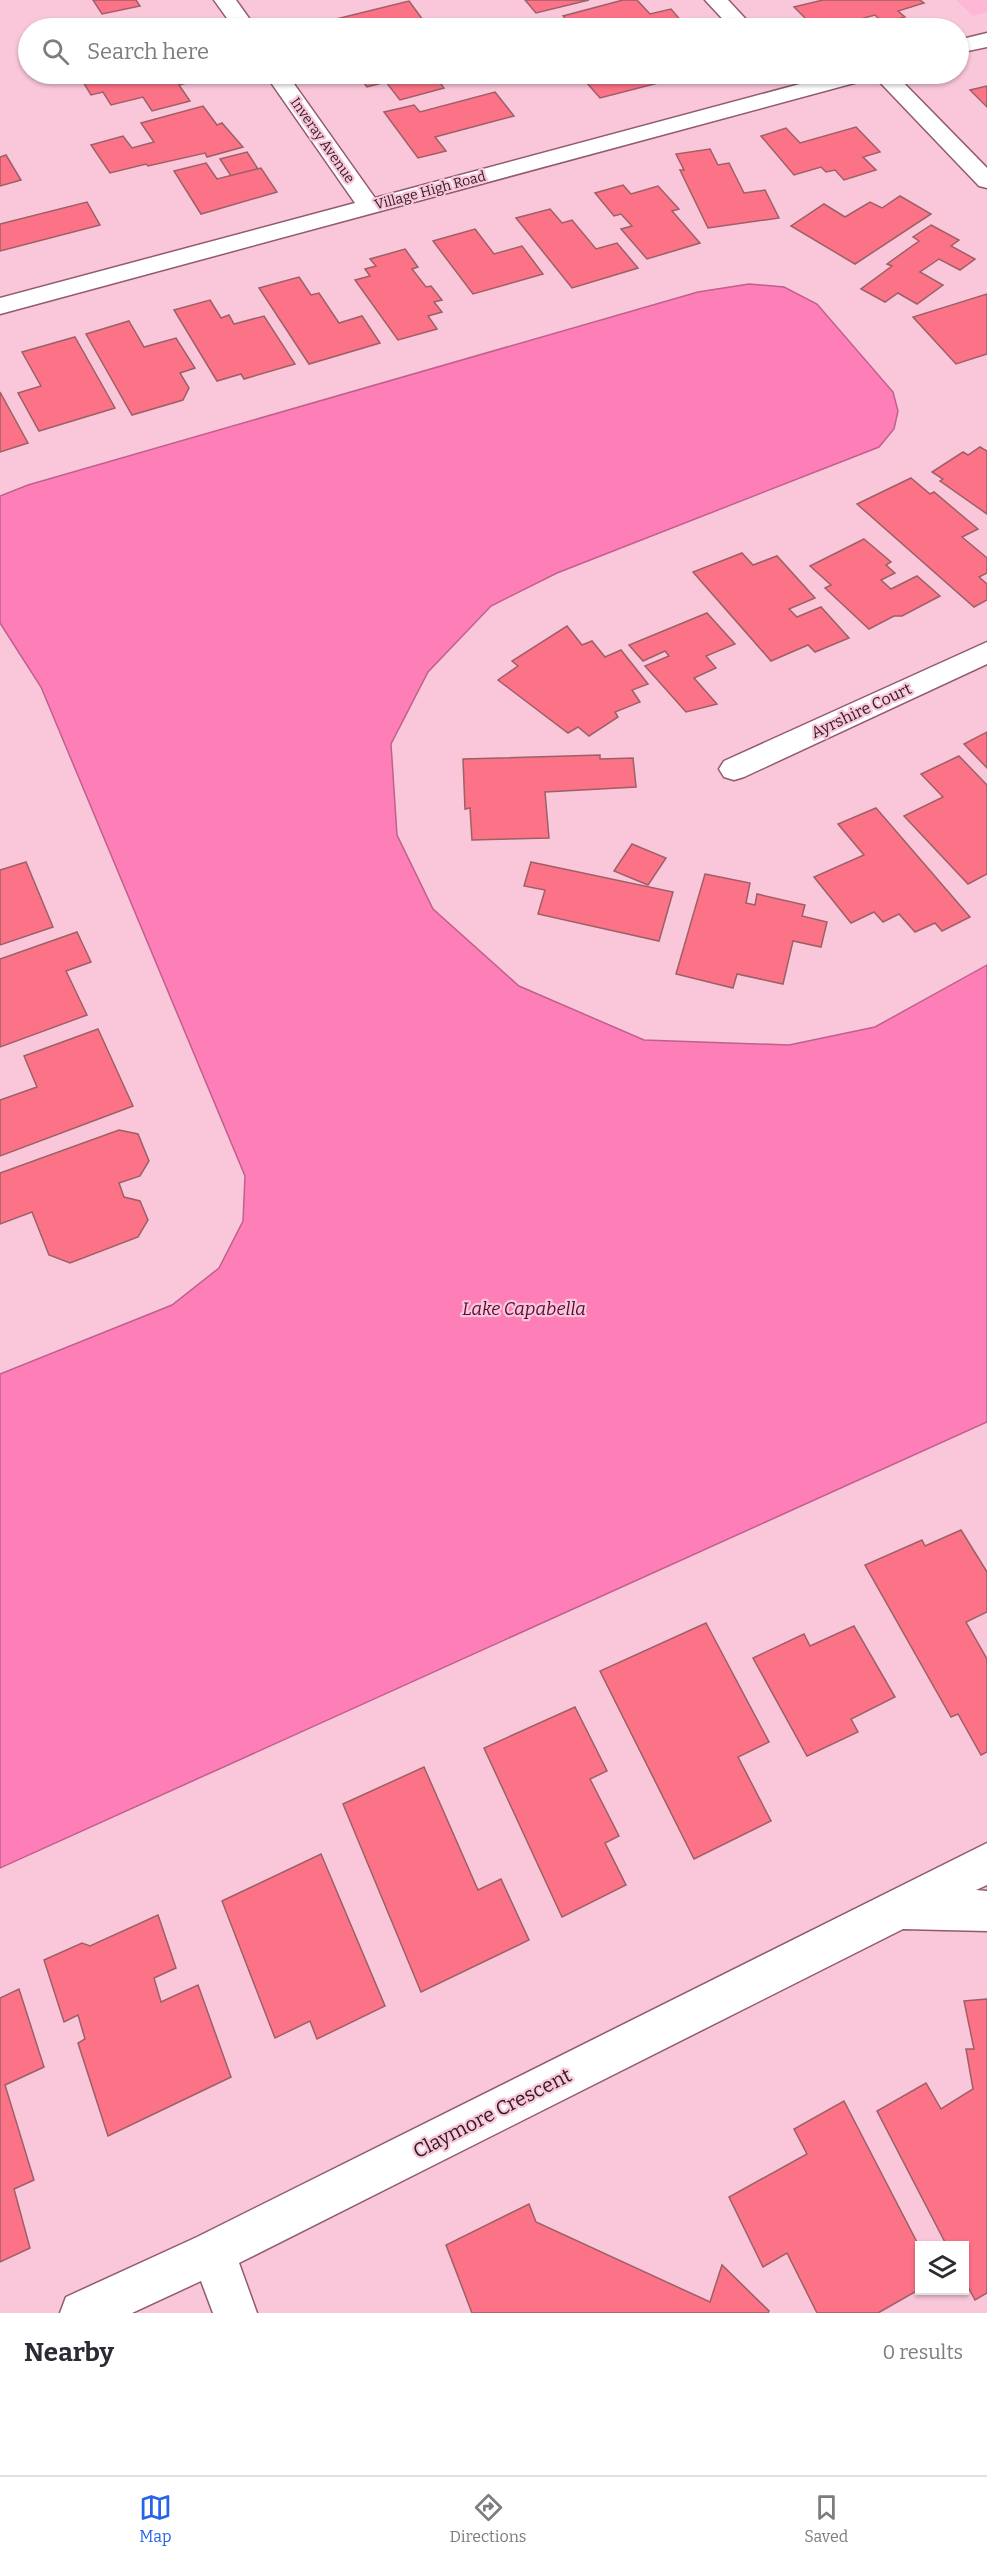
<!DOCTYPE html>
<style>
body{margin:0;font-family:Bitter,serif;background:#f2f2f3;color:#2b2b33}
.controls{position:absolute;right:18px;bottom:18px;display:grid;overflow:hidden;border-radius:0px;box-shadow:0 2px 4px #0004}
.controls button{width:54px;height:54px;display:grid;place-items:center;padding:0;border:0;border-bottom:2px solid #e1e1e2;background:#fff;color:#2b2b33;font:30px sans-serif}
.list{margin:0;padding:0;list-style:none}
h2{display:flex;justify-content:space-between;align-items:center;height:78px;margin:0;padding:0 24px;font-size:26px}
h2 small{font-size:20px;font-weight:400;color:#7c7c81}
.icon{flex:none;width:33px;height:33px;fill:none;stroke:currentColor;stroke-width:2;stroke-linecap:round;stroke-linejoin:round}
.map{position:relative;flex:none;width:987px;height:2313px;overflow:hidden}
.search{position:absolute;background:#fff;box-shadow:0 2px 4px #0004;left:18px;right:18px;top:18px;height:66px;display:flex;align-items:center;gap:15px;box-sizing:border-box;padding:0 21px;border-radius:33px;color:#7c7c81;font-size:22px}
.sheet{height:162px;background:#fff}
nav{display:flex;justify-content:space-around;align-items:center;box-sizing:border-box;height:84px;border-top:2px solid #e1e1e2;background:#fff;font-size:16px;color:#7c7c81}
nav a{display:grid;justify-items:center;gap:3px}
nav .on{color:#2563eb}
.map>svg:first-child{display:block}
.built{fill:#feb7d4}
.water{fill:#fe7eb8;stroke:#c0608c;stroke-width:1.5}
.building{fill:#fc7387;stroke:#9c6066;stroke-width:1.5}
.lines{fill:none;stroke-linecap:round;stroke-linejoin:round}
.minor-casing{stroke:#915a71;stroke-width:3}
.minor{fill:#fff;fill-rule:evenodd}
.labels{text-anchor:middle;stroke-width:4.5;stroke-linejoin:round;paint-order:stroke}
.far-street-label{font-size:14px;fill:#311b24;stroke:#f9c6da}
.street-label{font-size:16px;fill:#311b24;stroke:#f9c6da}
.water-label{font-size:18px;font-style:italic;fill:#5b0a37;stroke:#f9c6da}
.near-street-label{font-size:20px;fill:#311b24;stroke:#f9c6da}
</style>
<div class="map">
<svg width="987" height="2313" viewBox="0 0 987 2313">
<rect width="100%" height="100%" fill="#f9c6da"/>
<polygon class="built" points="956,0 987,0 987,12 973,16"/>
<polygon class="water" points="749,284 784,287 817,304 893,392 898,411 894,429 879,447 557,573 491,606 428,672 391,744 397,835 433,909 519,986 644,1040 789,1045 875,1027 987,965 987,1422 0,1868 0,1374 172,1305 219,1268 243,1221 245,1176 41,687 0,623 0,496 28,485 698,292"/>
<g class="building">
<polygon points="93,0 136,0 140,6 102,14"/>
<polygon points="525,0 589,0 536,13"/>
<polygon points="623,0 637,0 650,14 671,9 683,23 662,28 625,28 621,24 604,28 574,28 563,16"/>
<polygon points="823,0 920,0 924,3 898,11 905,17 883,23 875,15 827,28 815,28 794,7"/>
<polygon points="409,1 423,20 386,28 324,28 320,23"/>
<polygon points="118,74 193,74 198,80 179,85 190,101 152,111 143,97 111,105 103,92 91,95 83,82"/>
<polygon points="357,74 437,74 433,74 444,88 400,100 386,82 367,87"/>
<polygon points="579,74 693,74 600,98"/>
<polygon points="987,86 987,107 970,90"/>
<polygon points="495,92 514,116 435,137 446,151 418,158 384,112 414,105 420,112"/>
<polygon points="203,106 217,125 222,123 243,147 207,157 205,153 148,166 146,164 110,173 91,145 123,136 132,148 154,142 141,123"/>
<polygon points="856,127 880,152 863,157 876,170 844,180 835,170 826,172 821,167 794,175 761,136 786,128 800,143"/>
<polygon points="710,149 718,165 729,163 744,193 765,190 779,218 708,228 680,170 684,170 676,154"/>
<polygon points="247,152 258,169 231,176 220,159"/>
<polygon points="6,155 21,180 0,186 0,157"/>
<polygon points="206,163 217,179 261,168 277,192 201,214 174,171"/>
<polygon points="623,185 631,194 658,186 679,209 672,211 700,243 647,259 621,229 632,226 621,214 614,216 595,193"/>
<polygon points="900,196 931,214 855,264 791,226 824,204 845,217 870,202 882,208"/>
<polygon points="87,202 100,225 0,251 0,224"/>
<polygon points="550,209 562,223 572,220 596,249 617,243 638,268 572,288 516,218"/>
<polygon points="931,225 959,240 951,246 975,259 960,270 939,259 920,272 943,285 917,304 898,293 885,302 861,289 892,266 887,264 919,241 913,237"/>
<polygon points="475,229 494,254 522,246 543,274 473,294 433,241"/>
<polygon points="405,249 418,267 412,269 426,287 431,286 442,300 434,302 442,312 428,316 437,329 398,340 355,280 370,276 365,269 376,266 370,259"/>
<polygon points="299,277 311,295 319,293 339,323 362,316 380,343 309,364 259,288"/>
<polygon points="987,294 987,354 956,364 913,317"/>
<polygon points="210,300 221,318 229,315 234,324 264,316 295,364 244,379 241,374 217,381 174,310"/>
<polygon points="129,321 144,347 176,338 195,368 180,373 189,388 183,400 132,415 86,334"/>
<polygon points="75,337 115,408 39,431 18,393 41,386 22,352"/>
<polygon points="0,392 28,443 0,452"/>
<polygon points="980,447 987,451 987,514 940,481 943,479 932,472 963,452 968,455"/>
<polygon points="911,478 930,494 934,492 978,529 962,537 987,558 987,573 979,577 987,584 987,600 974,607 857,504"/>
<polygon points="864,539 891,562 886,565 895,573 881,580 891,589 917,576 940,596 902,616 894,616 869,629 825,588 831,585 810,566"/>
<polygon points="742,553 753,565 777,556 815,598 789,609 797,617 821,607 849,638 815,652 808,645 771,661 693,572"/>
<polygon points="707,613 735,644 706,656 716,668 694,678 717,704 686,712 645,666 669,656 665,651 643,661 629,645"/>
<polygon points="567,626 582,645 592,641 605,657 621,650 648,684 632,690 640,702 615,712 618,717 589,736 578,727 568,733 498,680 518,666 512,661"/>
<polygon points="987,732 987,768 964,744"/>
<polygon points="600,755 600,759 633,758 636,787 545,792 549,838 472,840 470,808 465,809 463,759"/>
<polygon points="959,756 987,785 987,874 968,884 904,816 943,797 921,774"/>
<polygon points="876,808 970,917 942,931 935,923 915,932 899,914 883,922 874,912 851,923 814,877 864,855 838,824"/>
<polygon points="632,844 666,858 648,885 614,871"/>
<polygon points="26,862 53,927 0,945 0,870"/>
<polygon points="531,862 673,892 659,941 538,914 545,890 524,886"/>
<polygon points="705,874 750,883 746,903 755,905 757,894 805,905 802,916 827,922 821,947 793,941 783,984 737,974 733,988 676,974"/>
<polygon points="77,932 91,962 66,971 87,1015 0,1047 0,959"/>
<polygon points="98,1029 133,1106 0,1156 0,1100 37,1087 24,1056"/>
<polygon points="119,1130 138,1134 149,1161 140,1176 119,1183 124,1197 140,1201 148,1220 138,1237 70,1263 49,1255 32,1212 0,1224 0,1173"/>
<polygon points="961,1530 987,1572 987,1612 966,1622 987,1659 987,1752 981,1755 958,1714 951,1717 865,1565 922,1540 925,1546"/>
<polygon points="706,1623 769,1742 738,1757 771,1821 694,1859 600,1671"/>
<polygon points="854,1626 895,1697 851,1719 858,1732 807,1756 753,1658 804,1634 810,1646"/>
<polygon points="575,1707 607,1771 590,1779 619,1836 605,1843 626,1885 562,1917 484,1748"/>
<polygon points="424,1767 478,1890 501,1879 529,1940 421,1992 343,1804"/>
<polygon points="321,1854 385,2006 317,2039 310,2021 275,2038 222,1901"/>
<polygon points="158,1915 176,1968 154,1978 161,2002 198,1985 231,2077 108,2136 78,2043 85,2039 78,2015 64,2022 44,1960 82,1943 90,1946"/>
<polygon points="19,1989 44,2067 5,2085 34,2180 14,2189 30,2248 0,2262 0,1998"/>
<polygon points="987,1999 987,2293 975,2300 964,2279 964,2246 947,2246 877,2111 926,2083 941,2109 973,2089 966,2049 974,2049 964,2001"/>
<polygon points="844,2101 920,2248 920,2289 878,2313 817,2313 787,2253 763,2267 729,2197 807,2154 794,2129"/>
<polygon points="529,2204 536,2222 710,2302 722,2265 769,2311 768,2313 472,2313 446,2245"/>
</g>
<g class="lines">
<g class="minor-casing">
<g id="minor">
<polygon points="214,0 236,0 256,28 234,28"/>
<polygon points="705,0 728,0 754,28 731,28"/>
<polygon points="987,33 987,47 958,53 958,40"/>
<polygon points="265,74 287,74 375,198 837,74 895,74 987,168 987,188 979,186 872,74 869,79 0,314 0,298 355,203"/>
<polygon points="987,642 987,664 744,777 734,780 724,777 719,769 724,761"/>
<polygon points="987,1843 987,1885 976,1890 987,1891 987,1931 903,1929 239,2263 257,2313 213,2313 201,2281 132,2313 60,2313 66,2297 197,2237"/>
</g>
</g>
<use href="#minor" class="minor"/>
</g>
<g class="labels">
<g class="far-street-label">
<text transform="translate(323 140) rotate(55)" y="5">Inveray Avenue</text>
<text transform="translate(430 190) rotate(-15)" y="5">Village High Road</text>
</g>
<g class="street-label">
<text transform="translate(861 710) rotate(-25)" y="6">Ayrshire Court</text>
</g>
<g class="water-label">
<text x="524" y="1315">Lake Capabella</text>
</g>
<g class="near-street-label">
<text transform="translate(492 2113) rotate(-27)" y="7">Claymore Crescent</text>
</g>
</g>
</svg>
<div class="controls">
<button><svg class="icon" aria-label="layers" viewBox="0 0 24 24"><path d="M12 4l9 5-9 5-9-5zM3 14l9 5 9-5"/></svg></button>
</div>
<div class="search"><svg class="icon" aria-label="search" viewBox="0 0 24 24"><circle cx="10" cy="10" r="6"/><path d="M15 15l6 6"/></svg>Search here</div>
</div>
<section class="sheet">
<h2>Nearby<small>0 results</small></h2>
<ul class="list">
</ul>
</section>
<nav>
<a class="on"><svg class="icon" aria-label="map" viewBox="0 0 24 24"><path d="M3 6l6-2 6 2 6-2v14l-6 2-6-2-6 2zM9 4v14M15 6v14"/></svg>Map</a>
<a><svg class="icon" aria-label="directions" viewBox="0 0 24 24"><path d="M12 3l9 9-9 9-9-9zM9 14v-3h6M13 9l2 2-2 2"/></svg>Directions</a>
<a><svg class="icon" aria-label="saved" viewBox="0 0 24 24"><path d="M7 4h10v16l-5-4-5 4z"/></svg>Saved</a>
</nav>
